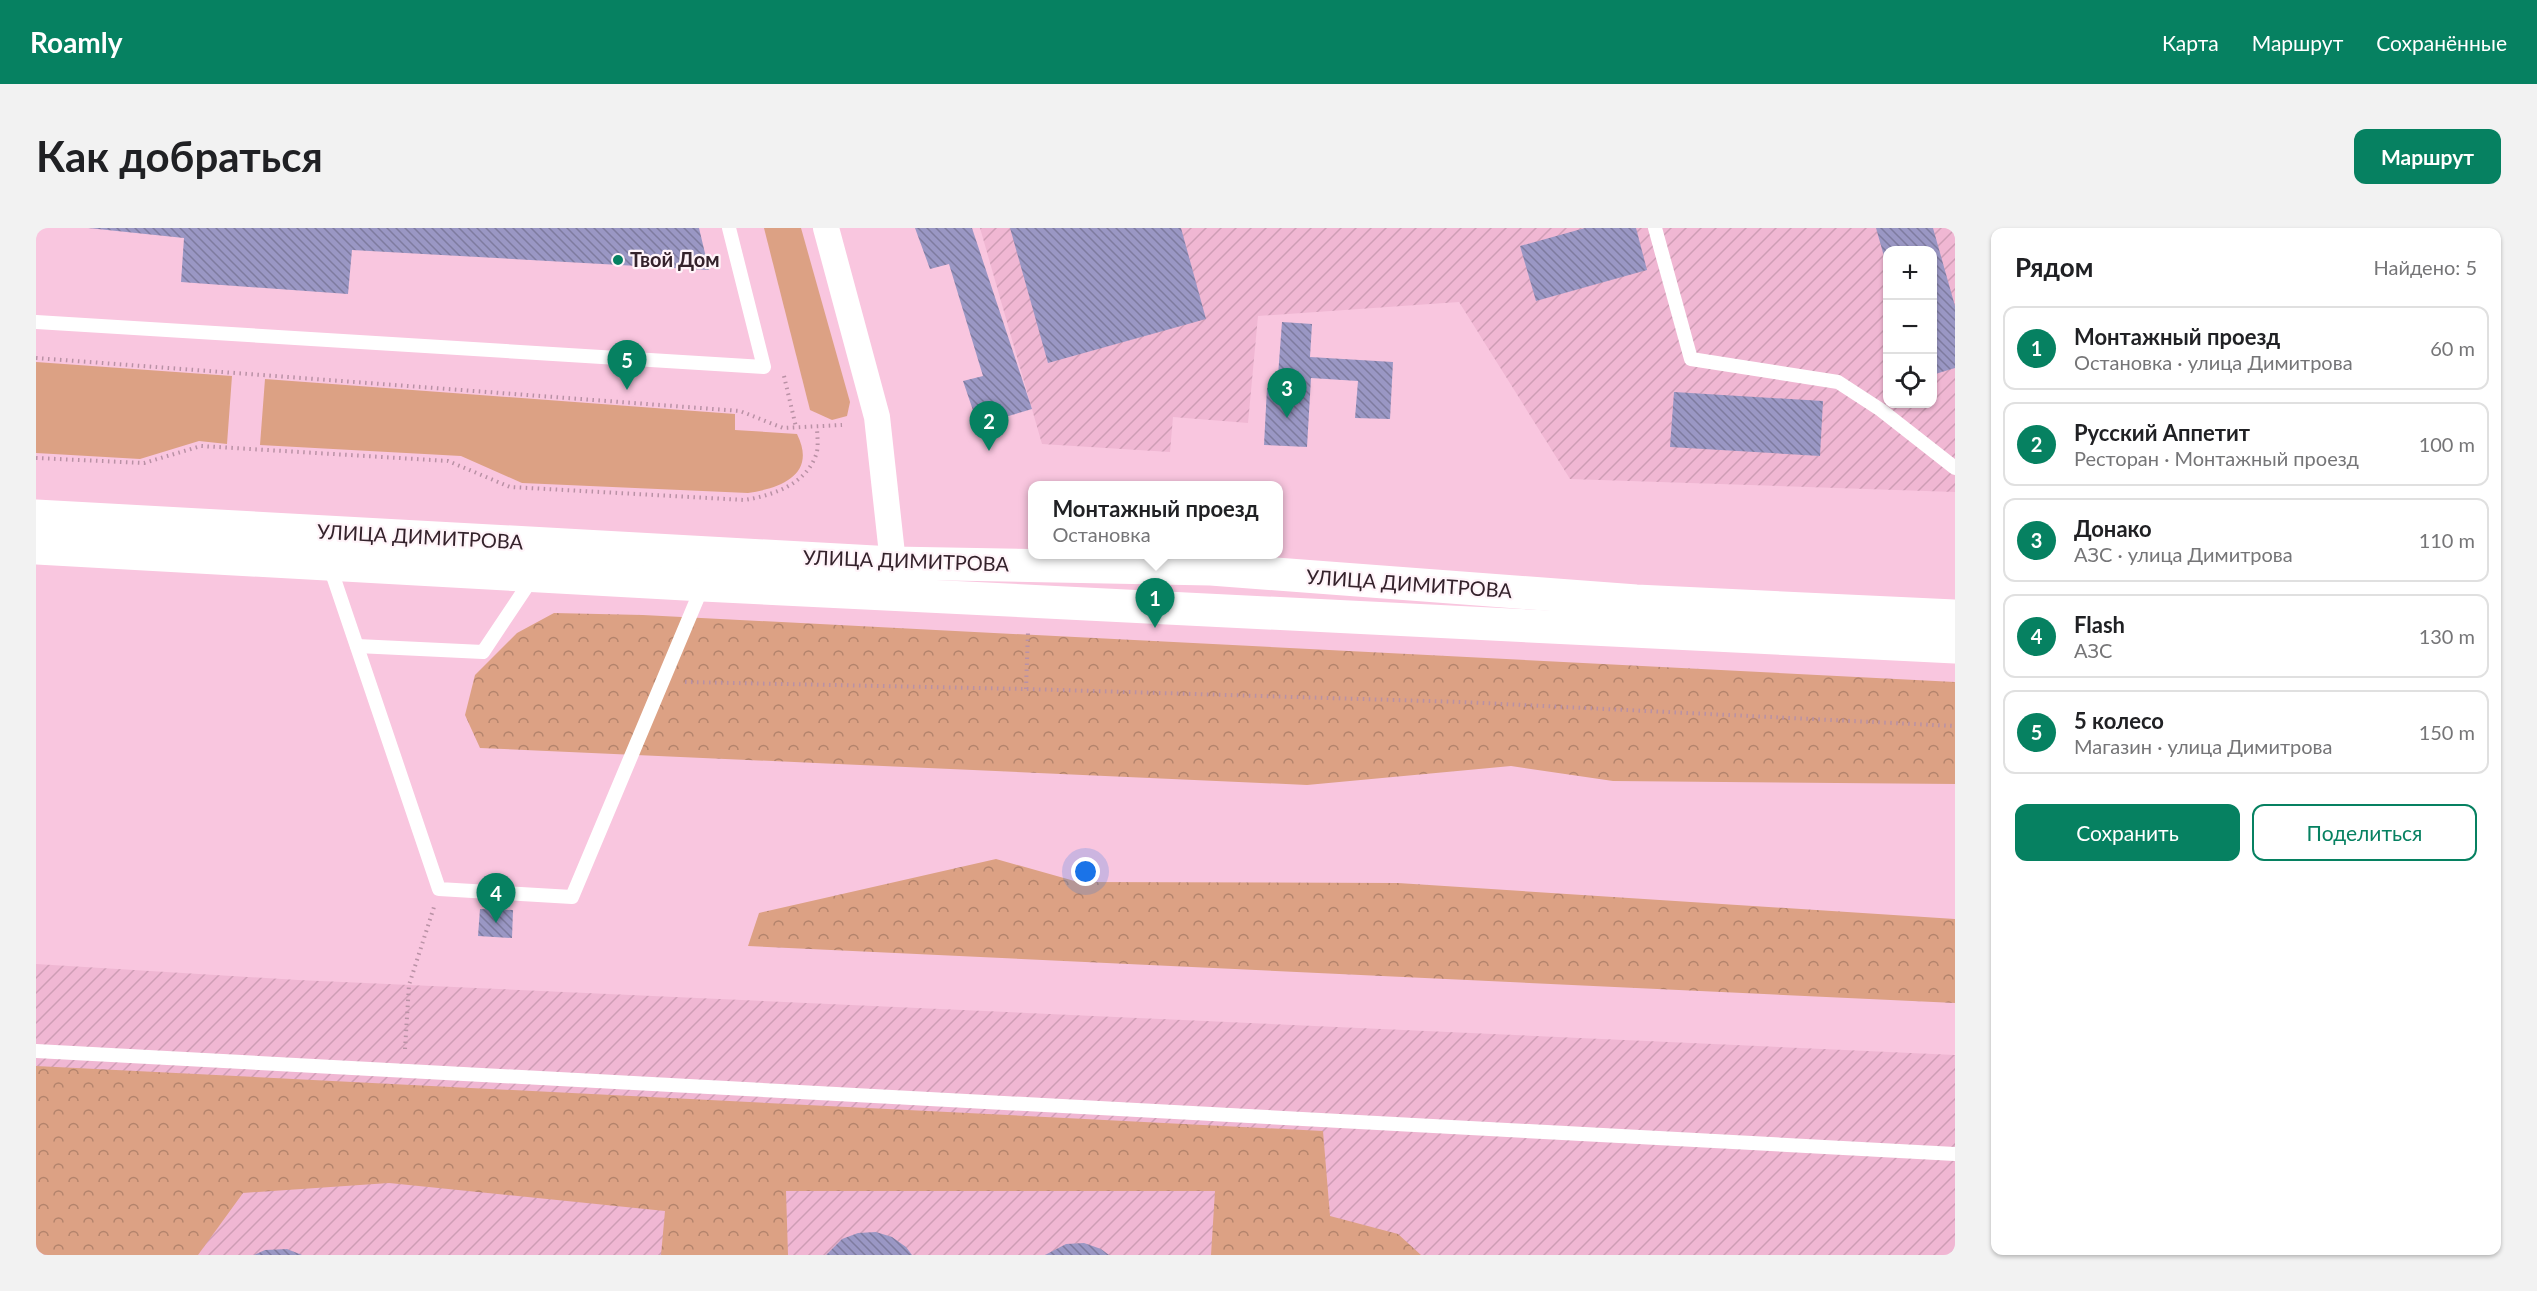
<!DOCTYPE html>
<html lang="ru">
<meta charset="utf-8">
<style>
body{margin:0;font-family:Lato,sans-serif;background:#f2f2f2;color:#202124}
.controls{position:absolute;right:18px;top:18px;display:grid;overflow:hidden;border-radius:12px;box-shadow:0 2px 4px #0004}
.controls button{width:54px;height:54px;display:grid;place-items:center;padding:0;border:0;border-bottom:2px solid #e0e0e0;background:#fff;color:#202124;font:30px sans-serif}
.you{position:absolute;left:1050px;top:644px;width:21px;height:21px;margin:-15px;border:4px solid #fff;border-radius:50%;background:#1a73e8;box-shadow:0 0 0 9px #1a73e833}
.badge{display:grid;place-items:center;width:39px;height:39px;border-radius:50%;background:#068161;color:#fff;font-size:20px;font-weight:700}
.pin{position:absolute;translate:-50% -50px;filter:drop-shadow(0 2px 3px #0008)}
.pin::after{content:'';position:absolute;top:32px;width:21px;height:18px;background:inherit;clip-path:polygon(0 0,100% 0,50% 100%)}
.popup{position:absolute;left:992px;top:253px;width:255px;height:78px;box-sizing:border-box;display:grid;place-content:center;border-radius:12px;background:#fff;filter:drop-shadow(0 2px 4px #0005);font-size:20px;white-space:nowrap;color:#757577}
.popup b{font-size:22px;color:#202124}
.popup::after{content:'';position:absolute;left:50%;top:100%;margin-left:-12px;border:12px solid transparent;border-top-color:#fff}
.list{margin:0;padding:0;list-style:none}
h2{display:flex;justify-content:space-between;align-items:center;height:78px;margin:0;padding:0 24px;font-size:26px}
h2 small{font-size:20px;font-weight:400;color:#757577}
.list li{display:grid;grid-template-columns:39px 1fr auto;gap:18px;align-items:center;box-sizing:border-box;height:84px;margin:0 12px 12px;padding:0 12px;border:2px solid #e0e0e0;border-radius:12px}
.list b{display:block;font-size:22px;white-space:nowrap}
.list p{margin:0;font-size:20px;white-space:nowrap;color:#757577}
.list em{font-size:20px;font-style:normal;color:#757577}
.actions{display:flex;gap:12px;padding:18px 24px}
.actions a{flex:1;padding:14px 0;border:2px solid #068161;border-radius:12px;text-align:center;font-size:21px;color:#068161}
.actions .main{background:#068161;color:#fff}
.icon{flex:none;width:33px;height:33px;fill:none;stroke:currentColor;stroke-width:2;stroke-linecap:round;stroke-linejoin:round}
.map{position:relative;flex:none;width:1919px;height:1027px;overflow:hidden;border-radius:12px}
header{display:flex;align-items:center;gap:36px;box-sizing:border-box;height:84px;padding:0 30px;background:#068161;color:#fff}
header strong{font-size:28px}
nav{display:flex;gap:33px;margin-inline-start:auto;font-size:21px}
.intro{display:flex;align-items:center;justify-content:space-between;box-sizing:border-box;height:144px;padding:0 36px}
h1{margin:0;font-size:42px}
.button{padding:15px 27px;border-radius:12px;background:#068161;color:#fff;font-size:21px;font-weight:700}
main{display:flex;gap:36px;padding:0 36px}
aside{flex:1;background:#fff;border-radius:12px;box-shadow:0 2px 4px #0004}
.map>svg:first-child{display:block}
.industrial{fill:url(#industrial-furrows);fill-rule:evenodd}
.grass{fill:#dca184}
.forest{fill:url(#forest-crowns)}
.building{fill:url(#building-back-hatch)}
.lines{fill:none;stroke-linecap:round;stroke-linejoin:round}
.path{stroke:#b991a5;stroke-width:4;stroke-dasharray:1.5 4.5;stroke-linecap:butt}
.service{stroke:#fff;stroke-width:14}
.minor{stroke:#fff;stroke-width:26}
.primary{stroke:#fff;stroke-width:33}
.poi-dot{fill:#068161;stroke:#fff4f9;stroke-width:2}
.labels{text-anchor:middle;stroke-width:4.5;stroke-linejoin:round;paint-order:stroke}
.poi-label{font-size:20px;font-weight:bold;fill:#34222b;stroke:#fff4f9;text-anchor:start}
.street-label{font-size:20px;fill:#34222b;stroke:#fff4f9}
</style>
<header>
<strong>Roamly</strong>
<nav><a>Карта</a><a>Маршрут</a><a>Сохранённые</a></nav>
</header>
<div class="intro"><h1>Как добраться</h1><a class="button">Маршрут</a></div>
<main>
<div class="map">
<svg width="1919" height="1027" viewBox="0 0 1919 1027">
<defs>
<pattern id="industrial-furrows" width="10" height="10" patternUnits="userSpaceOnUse" patternTransform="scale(1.5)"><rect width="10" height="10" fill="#f0b7d3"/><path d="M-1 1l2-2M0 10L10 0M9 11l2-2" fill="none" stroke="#ce9db5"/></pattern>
<pattern id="forest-crowns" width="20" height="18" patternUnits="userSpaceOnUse" patternTransform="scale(1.5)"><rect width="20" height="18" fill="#dca184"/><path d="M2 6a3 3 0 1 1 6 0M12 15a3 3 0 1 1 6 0" fill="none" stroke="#b3836c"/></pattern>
<pattern id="building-back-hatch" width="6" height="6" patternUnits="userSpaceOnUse" patternTransform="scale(1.5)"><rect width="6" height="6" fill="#9a97c4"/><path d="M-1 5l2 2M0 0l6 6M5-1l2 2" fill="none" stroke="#7e7b9f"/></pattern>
</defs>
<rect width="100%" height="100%" fill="#f9c6df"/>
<g class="industrial">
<path d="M944 0H1919V264L1534 251 1423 74 1222 88 1212 195 1137 189 1134 224 1006 216ZM1852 22H1896V176H1852Z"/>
<polygon points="0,736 262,752 1919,827 1919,1027 0,1027"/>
</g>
<g class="grass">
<polygon points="728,0 765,0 814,174 811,188 796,192 774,182"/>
<polygon points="0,134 196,148 191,216 163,213 104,231 0,225"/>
<path d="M229 151 699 186V202L761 206C781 246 746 260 712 265L486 255 425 228 224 217Z"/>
</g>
<g class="forest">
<polygon points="518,385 607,387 1919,454 1919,556 1577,553 1475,538 1271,557 444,520 429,487 439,447 481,405"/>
<polygon points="960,631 1042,654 1362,655 1919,691 1919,775 712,718 723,685"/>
<polygon points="0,838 1287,903 1294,988 1362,1006 1385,1027 1175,1027 1179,963 750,963 752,1027 625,1027 629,983 353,955 207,965 162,1027 0,1027"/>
</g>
<g class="building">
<polygon points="52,0 663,0 673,42 316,22 312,66 145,54 148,10"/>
<polygon points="879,0 936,0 996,181 942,197 927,153 947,148 913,36 894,41"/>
<polygon points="974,0 1145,0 1170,91 1012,135"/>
<polygon points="1549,0 1600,0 1611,42 1500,73 1484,18"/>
<polygon points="1840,0 1897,0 1919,78 1919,140 1896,147 1896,22 1852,22 1851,39"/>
<polygon points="1246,94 1276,96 1274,129 1357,134 1354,191 1319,190 1322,153 1275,150 1271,219 1228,217 1231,160 1241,161"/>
<polygon points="1638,164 1787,173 1784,228 1634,219"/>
<polygon points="444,681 477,682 476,710 442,708"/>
<polygon points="840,1004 856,1009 870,1019 876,1027 790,1027 806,1011 822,1005"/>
<polygon points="1048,1015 1065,1021 1073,1027 1009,1027 1030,1016"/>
<polygon points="251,1021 266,1027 218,1027 229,1022"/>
</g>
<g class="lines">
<g class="path">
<polyline points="0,130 704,183 747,200 806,197"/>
<polyline points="748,148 760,199"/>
<path d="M0 230 108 235 165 218 412 233 474 259 709 272C737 267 769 257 780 227 783 219 781 207 781 199"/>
<polyline points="649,454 990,461 1426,474 1919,498"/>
<polyline points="990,461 992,404"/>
<polyline points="369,821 373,757 398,679"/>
</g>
<g class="service">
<polyline points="1619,0 1655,131 1802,154 1845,182 1919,240"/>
<polyline points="0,94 728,139 693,0"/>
<polyline points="293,336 403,661 536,669 667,357"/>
<polyline points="321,418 447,424 497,349"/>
<polyline points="0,823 1919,926"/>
</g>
<polyline class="minor" points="790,0 841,189 857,335 856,352"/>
<g class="primary">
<polyline points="0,288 857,335 1175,341 1600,373 1919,388"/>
<polyline points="0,320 667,357 1919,419"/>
</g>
</g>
<circle class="poi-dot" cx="582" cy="32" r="6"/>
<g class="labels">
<g class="poi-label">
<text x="594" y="39">Твой Дом</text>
</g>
<g class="street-label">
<text transform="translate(384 309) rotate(3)" y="7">УЛИЦА ДИМИТРОВА</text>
<text transform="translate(870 333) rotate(2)" y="7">УЛИЦА ДИМИТРОВА</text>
<text transform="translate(1373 356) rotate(4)" y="7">УЛИЦА ДИМИТРОВА</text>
</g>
</g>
</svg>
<div class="controls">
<button>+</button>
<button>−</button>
<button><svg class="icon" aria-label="locate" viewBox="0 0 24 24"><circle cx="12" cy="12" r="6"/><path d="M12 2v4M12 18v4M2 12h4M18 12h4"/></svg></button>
</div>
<div class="you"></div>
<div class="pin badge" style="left:1119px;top:400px">1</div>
<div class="popup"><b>Монтажный проезд</b>Остановка</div>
<div class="pin badge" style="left:953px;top:223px">2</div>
<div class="pin badge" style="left:1251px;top:190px">3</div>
<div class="pin badge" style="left:460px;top:695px">4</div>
<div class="pin badge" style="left:591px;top:162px">5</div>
</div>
<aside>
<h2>Рядом<small>Найдено: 5</small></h2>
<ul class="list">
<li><span class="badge">1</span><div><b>Монтажный проезд</b><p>Остановка · улица Димитрова</p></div><em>60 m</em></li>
<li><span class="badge">2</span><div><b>Русский Аппетит</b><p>Ресторан · Монтажный проезд</p></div><em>100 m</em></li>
<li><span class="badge">3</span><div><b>Донако</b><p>АЗС · улица Димитрова</p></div><em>110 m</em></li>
<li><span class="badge">4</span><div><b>Flash</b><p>АЗС</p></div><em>130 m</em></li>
<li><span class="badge">5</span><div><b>5 колесо</b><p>Магазин · улица Димитрова</p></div><em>150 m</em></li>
</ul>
<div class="actions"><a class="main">Сохранить</a><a>Поделиться</a></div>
</aside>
</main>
